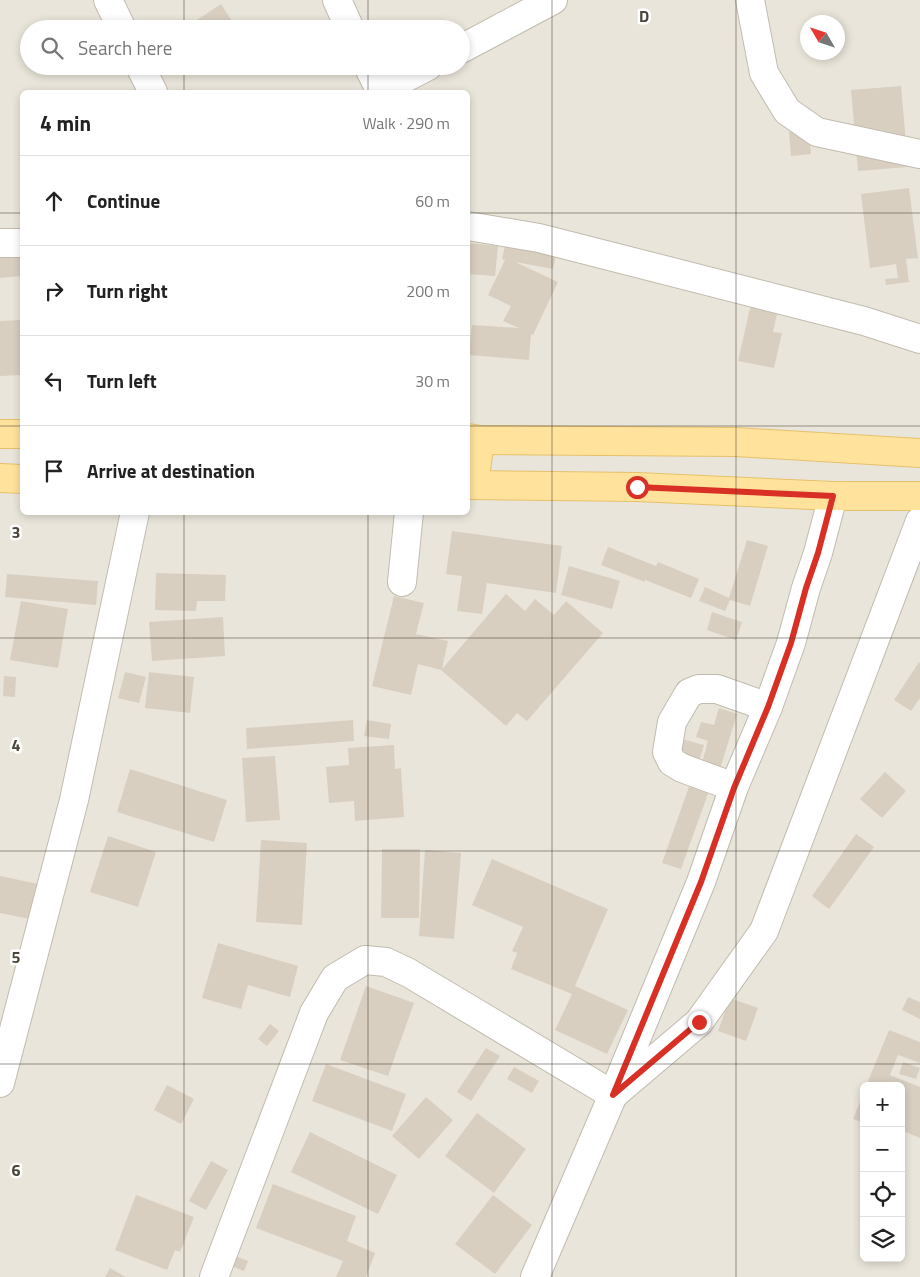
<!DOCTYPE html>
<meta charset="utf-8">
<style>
body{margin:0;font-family:"Titillium Web",sans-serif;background:#f6f6f6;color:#222}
.controls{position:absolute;right:15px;bottom:15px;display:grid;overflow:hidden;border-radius:8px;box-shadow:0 2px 8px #0003}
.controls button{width:45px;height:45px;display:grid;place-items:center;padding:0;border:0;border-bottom:1px solid #e0e0e0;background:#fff;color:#222;font:25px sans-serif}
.compass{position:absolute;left:800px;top:15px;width:45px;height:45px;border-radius:50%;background:#fff;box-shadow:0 2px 8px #0003;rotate:309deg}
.stop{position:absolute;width:15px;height:15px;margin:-11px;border:4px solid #d93025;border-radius:50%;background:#fff}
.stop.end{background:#d93025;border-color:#fff;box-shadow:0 1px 5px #0008}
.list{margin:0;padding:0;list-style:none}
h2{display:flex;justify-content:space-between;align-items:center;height:65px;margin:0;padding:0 20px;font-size:21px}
h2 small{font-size:16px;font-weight:400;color:#767676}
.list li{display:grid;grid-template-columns:32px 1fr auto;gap:15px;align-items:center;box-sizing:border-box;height:90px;padding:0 20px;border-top:1px solid #e0e0e0}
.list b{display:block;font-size:19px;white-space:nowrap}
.list em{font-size:16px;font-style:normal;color:#767676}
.icon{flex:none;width:28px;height:28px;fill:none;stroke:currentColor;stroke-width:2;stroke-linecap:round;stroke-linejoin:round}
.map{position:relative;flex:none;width:920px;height:1277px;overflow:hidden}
.search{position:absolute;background:#fff;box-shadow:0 2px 8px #0003;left:20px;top:20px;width:450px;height:55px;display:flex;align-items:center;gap:12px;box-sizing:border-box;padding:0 18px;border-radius:28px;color:#767676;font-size:19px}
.panel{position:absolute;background:#fff;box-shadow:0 2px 8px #0003;left:20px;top:90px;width:450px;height:425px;border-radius:8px}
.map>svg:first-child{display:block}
.residential{fill:#eae5da;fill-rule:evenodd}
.building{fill:#d8cfc1}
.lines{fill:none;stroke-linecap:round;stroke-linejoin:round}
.minor-casing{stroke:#c2bbae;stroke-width:30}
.major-casing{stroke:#e6c16a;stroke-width:30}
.minor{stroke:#fff;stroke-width:28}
.major{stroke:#ffe39c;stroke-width:28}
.route{stroke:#d93025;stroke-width:6}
.grid{fill:none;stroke:#4b4439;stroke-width:1;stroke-opacity:0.55}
.grid-label{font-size:16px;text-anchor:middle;font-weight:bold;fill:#4b4439;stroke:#fff;stroke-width:5;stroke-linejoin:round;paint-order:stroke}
</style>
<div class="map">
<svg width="920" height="1277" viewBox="0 0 920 1277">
<rect width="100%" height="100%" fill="#f6f3ec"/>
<path class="residential" d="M0 0H920V1277H0ZM808 22H838V52H808ZM29 29H461V66H29ZM22 92H468V512H22ZM864 1086H901V1258H864Z"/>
<g class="building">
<polygon points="221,4 237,29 194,29 191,24"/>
<polygon points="901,86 908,167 858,171 851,90"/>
<polygon points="809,131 811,154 791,156 789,132"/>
<polygon points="909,188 918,258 906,259 909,282 886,285 885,279 898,278 896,264 870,268 861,194"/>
<polygon points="506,241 557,251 553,269 515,262 558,282 533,335 531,334 529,360 469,355 472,325 519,328 503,321 511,306 488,295 505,260 502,259"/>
<polygon points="468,243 498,246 495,276 468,274"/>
<polygon points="22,254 22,276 0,278 0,256"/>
<polygon points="751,304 778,310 773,332 782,333 774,368 738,361"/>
<polygon points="22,320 22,375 0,376 0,321"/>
<polygon points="452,531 562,546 556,593 487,583 482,614 457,611 462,576 446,574"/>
<polygon points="747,540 768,546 750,606 730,600 725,611 699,601 705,587 729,598"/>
<polygon points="608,547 656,566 658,562 699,579 691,598 645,580 645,582 601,565"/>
<polygon points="569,566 620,581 612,609 561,595"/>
<polygon points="156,573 226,575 225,601 197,601 196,611 155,610"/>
<polygon points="7,574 98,581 96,605 5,597"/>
<polygon points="506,594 525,611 535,599 554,615 566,601 603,633 527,721 517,713 506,726 441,670 418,664 411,695 372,686 394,596 424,603 416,634 448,641 442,669"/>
<polygon points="21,601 68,609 58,668 10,660"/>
<polygon points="712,612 742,622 736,640 707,630"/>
<polygon points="223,617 225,656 152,661 149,622"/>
<polygon points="919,662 920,663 920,698 911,711 894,700"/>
<polygon points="125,672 146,677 139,703 118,698"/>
<polygon points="149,672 194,677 190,713 145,708"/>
<polygon points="4,676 16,677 15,697 3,696"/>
<polygon points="719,708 737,714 720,769 702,763 708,741 696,737 701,722 714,725"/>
<polygon points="353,720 354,741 247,749 246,728"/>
<polygon points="367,720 391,724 389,739 364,736"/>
<polygon points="671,736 704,745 698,764 666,755"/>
<polygon points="394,745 395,769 401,768 404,817 355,821 354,801 329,803 326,767 349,765 348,748"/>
<polygon points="275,756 280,820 246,822 242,758"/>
<polygon points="130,769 227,800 214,842 117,812"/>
<polygon points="885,772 906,791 882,818 860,799"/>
<polygon points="691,781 710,788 681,869 662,863"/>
<polygon points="856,834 874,847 829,909 812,896"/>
<polygon points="108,836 156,852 138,907 90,892"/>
<polygon points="261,840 307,843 302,925 256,922"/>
<polygon points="382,849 420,849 419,918 381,918"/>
<polygon points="425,850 461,853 454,939 419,936"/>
<polygon points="492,859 608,909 575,986 628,1010 607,1054 555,1030 572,994 511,969 517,953 512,951 523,927 472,905"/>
<polygon points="0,876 38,884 30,919 0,913"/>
<polygon points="218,943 298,966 290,997 248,985 241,1009 202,998"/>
<polygon points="366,986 414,1003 388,1076 340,1060"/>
<polygon points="908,997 920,1002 920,1019 902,1010"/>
<polygon points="730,998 758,1008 746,1041 718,1031"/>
<polygon points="270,1024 279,1031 267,1046 258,1039"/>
<polygon points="889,1030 920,1042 920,1063 898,1055 890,1075 920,1087 920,1138 901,1130 901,1086 866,1086"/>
<polygon points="486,1048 500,1056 471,1101 457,1092"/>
<polygon points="903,1062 920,1068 916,1079 899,1074"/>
<polygon points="326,1064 406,1094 392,1131 312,1101"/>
<polygon points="514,1067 539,1081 532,1093 507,1079"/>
<polygon points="167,1085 194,1099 181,1124 154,1110"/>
<polygon points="864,1092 864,1123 853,1119"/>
<polygon points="426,1097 453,1120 419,1159 392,1136"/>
<polygon points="477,1113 526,1149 494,1193 445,1156"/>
<polygon points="310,1132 397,1175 378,1214 291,1172"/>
<polygon points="211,1161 228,1170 206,1210 189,1201"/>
<polygon points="273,1184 356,1216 347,1241 375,1253 366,1277 336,1277 343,1261 256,1228"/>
<polygon points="136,1195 194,1217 180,1252 175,1250 167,1270 115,1250"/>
<polygon points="493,1195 532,1225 495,1274 455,1244"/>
<polygon points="230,1254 248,1261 244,1271 226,1264"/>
<polygon points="110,1268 126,1277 105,1277"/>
</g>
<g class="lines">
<g class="minor-casing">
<g id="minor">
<polyline points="108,0 122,29"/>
<polyline points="337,0 350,29"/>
<polyline points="750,0 764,73 787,111 817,132 920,154"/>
<polyline points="461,49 553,0"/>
<polyline points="140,66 153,92"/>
<polyline points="368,66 381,92"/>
<polyline points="378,92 428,66"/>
<polyline points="468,226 539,238 864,321 920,339"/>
<polyline points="0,243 22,243"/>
<polyline points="402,582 409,512"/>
<polyline points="734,787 682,768 672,762 667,752 672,722 689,693 699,689 717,689 768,707"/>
<polyline points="0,1083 74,800 135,512"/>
<polyline points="214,1277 314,1013 335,978 365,960 386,962 409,973 613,1095 699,1022 764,931 920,521"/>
<polyline points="535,1277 613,1095 701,882 734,787 768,707 791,643 806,588 818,553 833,496"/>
</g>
</g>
<g class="major-casing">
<g id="major">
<polyline points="0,434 22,434"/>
<polyline points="468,438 480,440 736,442 920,453"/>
<polyline points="0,478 22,479"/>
<polyline points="468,485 637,487 833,496 920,496"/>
<polyline points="474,485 480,440"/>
</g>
</g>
<use href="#minor" class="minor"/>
<use href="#major" class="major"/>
</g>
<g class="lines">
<polyline class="route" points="637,487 833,496 818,553 806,588 791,643 768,707 734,788 701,882 613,1095 699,1022"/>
</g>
<path class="grid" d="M184 0V29M368 0V29M552 0V1277M736 0V1277M184 66V92M368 66V92M0 213H22M468 213H920M0 426H22M468 426H920M184 512V1277M368 512V1277M0 638H920M0 851H920M0 1064H920"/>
<g class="grid-label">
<text x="644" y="22">D</text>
<text x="16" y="538">3</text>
<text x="16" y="751">4</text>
<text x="16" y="963">5</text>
<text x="16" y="1176">6</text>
</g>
</svg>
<div class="controls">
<button>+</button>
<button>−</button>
<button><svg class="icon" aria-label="locate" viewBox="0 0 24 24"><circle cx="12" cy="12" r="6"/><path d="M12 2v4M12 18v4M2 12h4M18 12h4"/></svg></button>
<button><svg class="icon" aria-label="layers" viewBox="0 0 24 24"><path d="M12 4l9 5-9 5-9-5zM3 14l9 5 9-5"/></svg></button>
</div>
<svg class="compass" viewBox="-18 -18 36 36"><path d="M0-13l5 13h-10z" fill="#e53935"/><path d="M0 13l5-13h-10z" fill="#767676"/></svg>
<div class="stop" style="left:637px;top:487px"></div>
<div class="stop end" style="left:699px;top:1022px"></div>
<div class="search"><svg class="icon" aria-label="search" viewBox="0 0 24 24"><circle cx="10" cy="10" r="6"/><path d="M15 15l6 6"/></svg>Search here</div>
<section class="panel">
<h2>4 min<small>Walk · 290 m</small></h2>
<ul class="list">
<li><svg class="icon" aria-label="ahead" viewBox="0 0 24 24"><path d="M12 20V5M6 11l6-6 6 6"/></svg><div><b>Continue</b></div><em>60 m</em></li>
<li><svg class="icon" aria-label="right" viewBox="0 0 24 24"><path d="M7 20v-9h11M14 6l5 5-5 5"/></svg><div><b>Turn right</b></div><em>200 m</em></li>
<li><svg class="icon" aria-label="left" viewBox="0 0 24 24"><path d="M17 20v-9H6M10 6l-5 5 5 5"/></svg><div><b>Turn left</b></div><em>30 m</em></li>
<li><svg class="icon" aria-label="arrive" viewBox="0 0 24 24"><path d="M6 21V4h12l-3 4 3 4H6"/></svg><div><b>Arrive at destination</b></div></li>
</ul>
</section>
</div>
